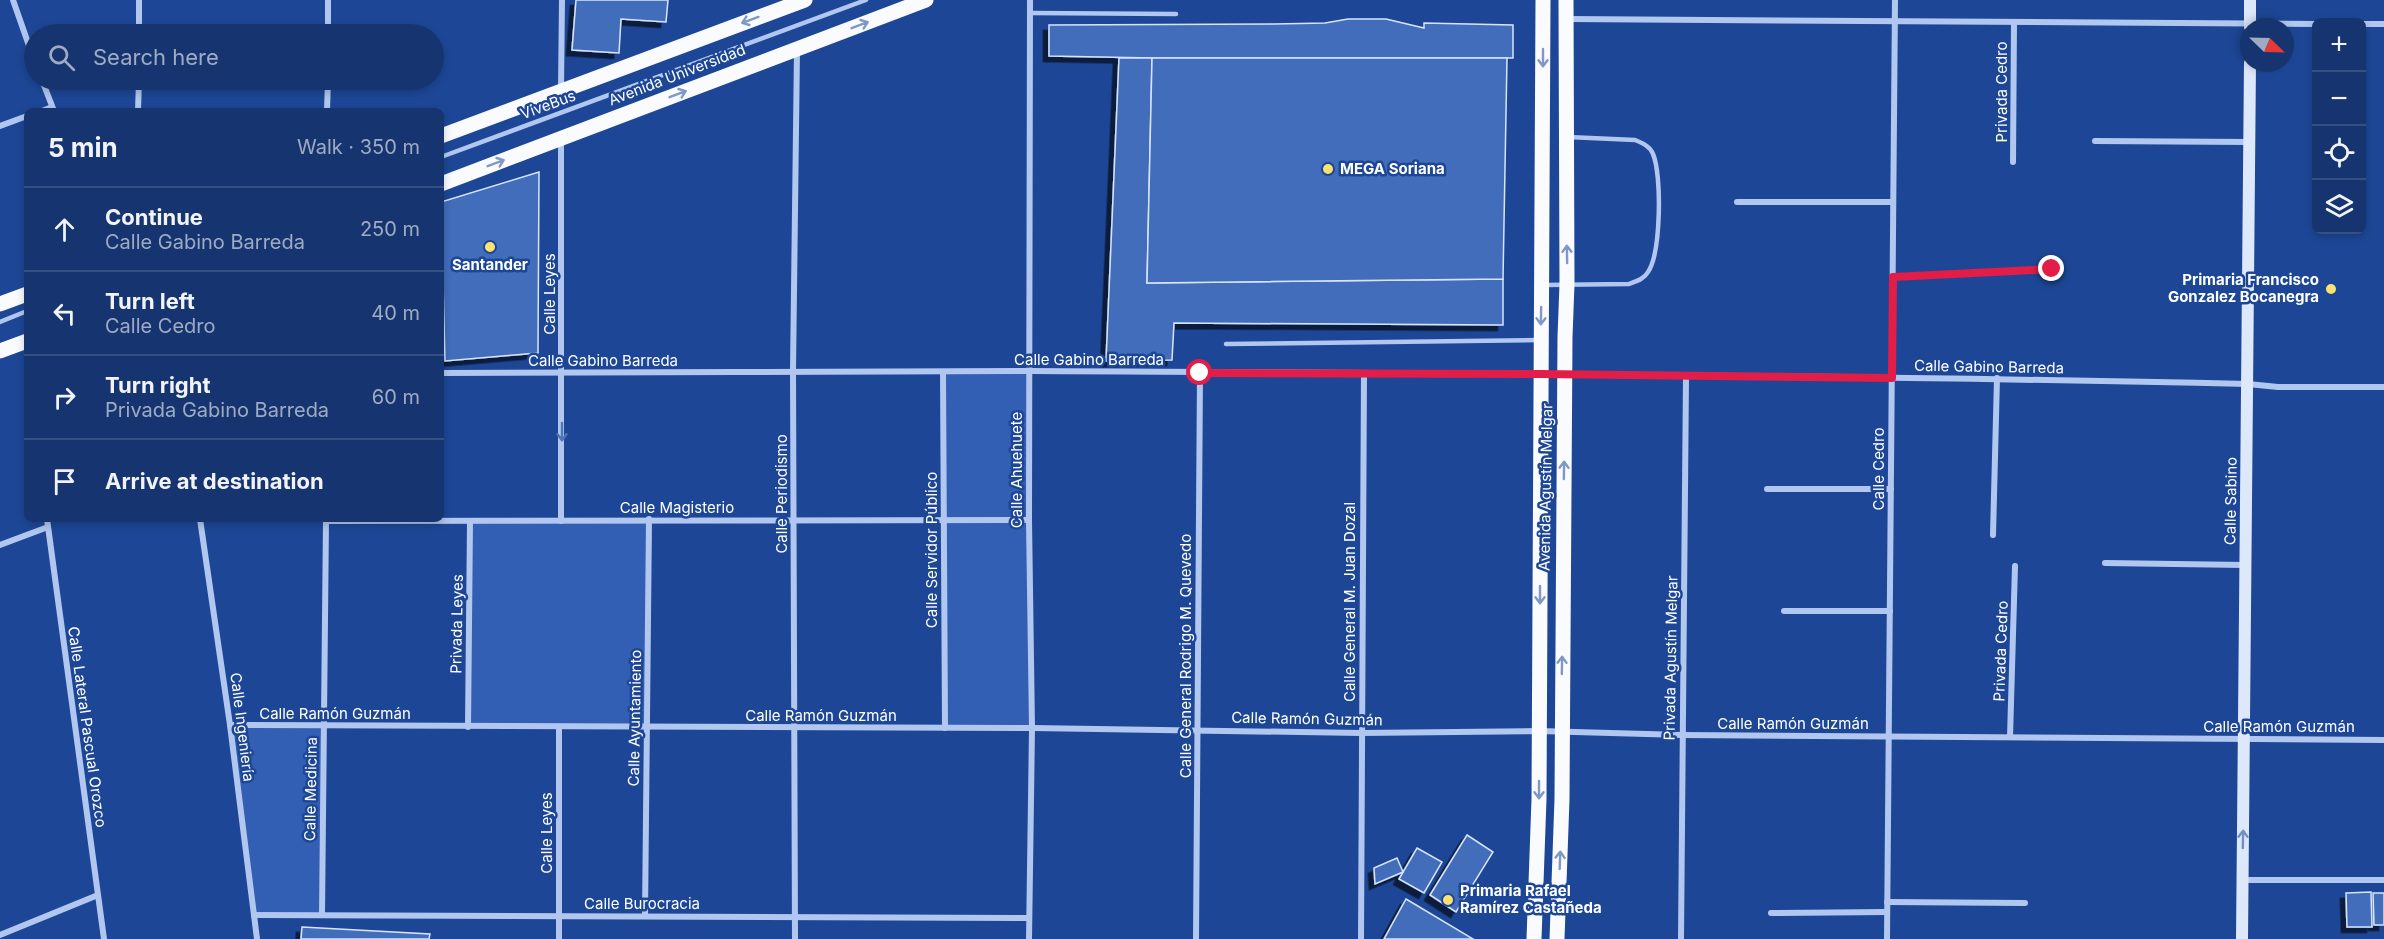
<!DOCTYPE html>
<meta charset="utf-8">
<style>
body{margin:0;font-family:Inter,sans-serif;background:#1f3d75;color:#f1f3f6}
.controls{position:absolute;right:18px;top:18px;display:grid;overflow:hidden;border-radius:9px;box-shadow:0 3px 9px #0003}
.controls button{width:54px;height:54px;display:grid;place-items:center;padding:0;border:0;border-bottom:2px solid #355083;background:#163570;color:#f1f3f6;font:30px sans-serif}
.compass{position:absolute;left:2240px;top:18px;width:54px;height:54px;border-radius:50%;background:#163570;box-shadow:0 3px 9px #0003;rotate:113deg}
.stop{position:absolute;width:18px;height:18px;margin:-14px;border:4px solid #e11d48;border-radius:50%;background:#fff}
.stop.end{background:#e11d48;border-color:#fff;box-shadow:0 2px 6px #0008}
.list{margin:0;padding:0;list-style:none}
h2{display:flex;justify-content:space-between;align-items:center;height:78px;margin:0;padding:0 24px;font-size:26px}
h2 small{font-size:20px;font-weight:400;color:#9eabc3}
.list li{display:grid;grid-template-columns:39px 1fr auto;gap:18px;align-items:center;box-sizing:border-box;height:84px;padding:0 24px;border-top:2px solid #355083}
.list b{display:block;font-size:22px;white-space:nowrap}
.list p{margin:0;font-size:20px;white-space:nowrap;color:#9eabc3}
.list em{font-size:20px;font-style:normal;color:#9eabc3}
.icon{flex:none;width:33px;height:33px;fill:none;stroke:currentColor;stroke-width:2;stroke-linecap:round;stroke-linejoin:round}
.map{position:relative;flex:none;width:2384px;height:939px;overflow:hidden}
.search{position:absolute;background:#163570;box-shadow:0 3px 9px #0003;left:24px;top:24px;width:420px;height:66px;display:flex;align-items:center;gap:15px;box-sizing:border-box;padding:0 21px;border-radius:33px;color:#9eabc3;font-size:22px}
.panel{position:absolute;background:#163570;box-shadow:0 3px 9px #0003;left:24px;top:108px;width:420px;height:414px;border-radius:9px}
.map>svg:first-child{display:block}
.green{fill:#325fb3}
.building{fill:#426dbb;stroke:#d7e4fb;stroke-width:1.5;filter:url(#shadow)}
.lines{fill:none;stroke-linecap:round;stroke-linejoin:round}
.lane{stroke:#b1c7ef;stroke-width:4.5}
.street{stroke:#b1c7ef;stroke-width:6}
.secondary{stroke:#dee8fb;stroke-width:12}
.primary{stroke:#f9fbff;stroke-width:15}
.oneway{stroke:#8098c5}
.oneway2{stroke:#5174b5}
.oneway3{stroke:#748fc3}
.route{stroke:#e11d48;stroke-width:8}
.poi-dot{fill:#fee270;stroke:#1d4796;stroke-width:2}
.labels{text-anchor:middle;stroke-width:5;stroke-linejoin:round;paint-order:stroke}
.street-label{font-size:15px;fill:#fff;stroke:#1d4796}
.poi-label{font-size:15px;font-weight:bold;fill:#fff;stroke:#1d4796;text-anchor:start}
</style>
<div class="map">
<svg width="2384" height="939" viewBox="0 0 2384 939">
<defs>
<filter id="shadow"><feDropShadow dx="-5.5" dy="5.5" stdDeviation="0" flood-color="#0009"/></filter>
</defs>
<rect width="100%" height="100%" fill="#1d4796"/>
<g class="green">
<polygon points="1029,371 1032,728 945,728 943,372"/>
<polygon points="649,519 647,728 468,727 470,521"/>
<polygon points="230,725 324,726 322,915 254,915"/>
</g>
<g class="building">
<polygon points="576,0 668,0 666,22 621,19 619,53 572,50"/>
<polygon points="1348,19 1386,19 1424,28 1424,23 1513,25 1513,58 1152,58 1049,56 1049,25 1274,24 1325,23"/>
<polygon points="1119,58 1152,58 1147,283 1503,279 1503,325 1174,323 1172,360 1106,361"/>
<polygon points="1152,58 1507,58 1503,279 1147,283"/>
<polygon points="539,172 538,353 445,361 441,202"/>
<polygon points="1467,835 1493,852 1456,912 1430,895"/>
<polygon points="1417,848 1442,862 1424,893 1399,879"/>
<polygon points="1397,858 1403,872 1375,884 1374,868"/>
<polygon points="2371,892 2372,927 2347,927 2346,893"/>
<polygon points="2373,893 2384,893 2384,925 2374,925"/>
<polygon points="1406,899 1473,939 1384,939"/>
<polygon points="302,927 430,934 429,939 301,939"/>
</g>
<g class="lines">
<g class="lane">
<polyline points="1030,13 1176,14"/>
<polyline points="441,157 866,0"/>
<path d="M1544 285 1629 284C1637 281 1644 279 1648 272 1661 253 1662 175 1653 154 1650 146 1642 143 1635 140L1568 137"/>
<polyline points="0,322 27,311"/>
<polyline points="1226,344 1538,340"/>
</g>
<g class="street">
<polyline points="13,0 34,60"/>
<polyline points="328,0 328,34"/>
<polyline points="1567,19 2316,24"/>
<polyline points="2362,24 2384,24"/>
<polyline points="139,34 139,0"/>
<polyline points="42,80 54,111"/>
<polyline points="561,89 562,0"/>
<polyline points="42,111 52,107"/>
<polyline points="138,111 139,80"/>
<polyline points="327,111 328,80"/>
<polyline points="0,126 27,116"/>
<polyline points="561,139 561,521"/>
<polyline points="2095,141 2249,142"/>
<polyline points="2013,162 2014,22"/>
<polyline points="1737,202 1893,202"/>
<polyline points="1893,277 2052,269"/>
<polyline points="943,372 945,728"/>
<path d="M441 373C638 373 834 371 1031 371 1437 373 1842 375 2248 384L2278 387H2384"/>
<polyline points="1767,489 1891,489"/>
<polyline points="47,519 104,939"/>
<polyline points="200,519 230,725 257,939"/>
<polyline points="326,521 1029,520"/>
<polyline points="1993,535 1997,378"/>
<polyline points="0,545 48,527"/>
<polyline points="2105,563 2245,565"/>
<polyline points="1784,611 1890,611"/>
<polyline points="230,725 1032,728 1361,733 1539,731 1682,735 2384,740"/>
<polyline points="468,727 470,521"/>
<polyline points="2010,737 2015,566"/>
<polyline points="2243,880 2384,880"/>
<polyline points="1887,902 2025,903"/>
<polyline points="1771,913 1887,912"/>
<polyline points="254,915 1029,918"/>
<polyline points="322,915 326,520"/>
<polyline points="645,916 649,519"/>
<polyline points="0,935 98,895"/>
<polyline points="559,939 559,727"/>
<polyline points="795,939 793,371 797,50"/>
<polyline points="1029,939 1032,728 1029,520 1030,0"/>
<polyline points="1196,939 1200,373"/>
<polyline points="1361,939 1364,373"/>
<polyline points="1681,939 1686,376"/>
<polyline points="1887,939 1895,0"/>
</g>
<g class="secondary">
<polyline points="2250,27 2250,0"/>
<polyline points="2242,939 2250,63"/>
</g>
<g class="primary">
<polyline points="441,136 805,0"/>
<polyline points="441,184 926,0"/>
<polyline points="0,304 27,294"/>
<polyline points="0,351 27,341"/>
<polyline points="1534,939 1539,799 1543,0"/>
<polyline points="1557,939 1562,799 1565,337 1567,284 1566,0"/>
</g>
</g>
<defs><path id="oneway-shaft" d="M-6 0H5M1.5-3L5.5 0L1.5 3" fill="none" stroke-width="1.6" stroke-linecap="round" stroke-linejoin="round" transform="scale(1.5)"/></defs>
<g class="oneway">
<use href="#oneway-shaft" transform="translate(750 20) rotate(160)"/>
<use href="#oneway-shaft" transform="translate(860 25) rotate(-21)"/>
<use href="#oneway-shaft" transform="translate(1543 58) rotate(90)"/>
<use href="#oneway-shaft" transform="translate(678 94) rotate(-21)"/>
<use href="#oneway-shaft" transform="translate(496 163) rotate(-21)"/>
<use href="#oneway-shaft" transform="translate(1567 254) rotate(-91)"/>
<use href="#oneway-shaft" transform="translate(1541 316) rotate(91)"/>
<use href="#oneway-shaft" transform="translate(1564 470) rotate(-89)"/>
<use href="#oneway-shaft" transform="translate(1540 595) rotate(90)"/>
<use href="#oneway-shaft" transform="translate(1562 665) rotate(-89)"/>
<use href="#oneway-shaft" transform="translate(1539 790) rotate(90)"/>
<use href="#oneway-shaft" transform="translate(1560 860) rotate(-88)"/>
</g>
<use class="oneway2" href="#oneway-shaft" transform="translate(562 432) rotate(90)"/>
<use class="oneway3" href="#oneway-shaft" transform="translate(2243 839) rotate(-89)"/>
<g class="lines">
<polyline class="route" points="1200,373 1540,374 1892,378 1893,277 2052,269"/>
</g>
<g class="poi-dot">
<circle cx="1328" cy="169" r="6"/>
<circle cx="490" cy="247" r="6"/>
<circle cx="2331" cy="289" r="6"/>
<circle cx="1448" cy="900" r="6"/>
</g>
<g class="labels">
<g class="street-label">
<text transform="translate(677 75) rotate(-21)" y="5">Avenida Universidad</text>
<text transform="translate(2002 92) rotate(-90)" y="5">Privada Cedro</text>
<text transform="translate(548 105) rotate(-20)" y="5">ViveBus</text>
<text transform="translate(550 294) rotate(-90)" y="5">Calle Leyes</text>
<text x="1089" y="365">Calle Gabino Barreda</text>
<text x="603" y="366">Calle Gabino Barreda</text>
<text transform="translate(1989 367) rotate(1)" y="5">Calle Gabino Barreda</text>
<text transform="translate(1879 469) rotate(-90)" y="5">Calle Cedro</text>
<text transform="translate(1017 470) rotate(-90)" y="5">Calle Ahuehuete</text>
<text transform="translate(1546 487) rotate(-89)" y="5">Avenida Agustín Melgar</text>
<text transform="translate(782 494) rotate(-90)" y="5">Calle Periodismo</text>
<text transform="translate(2231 501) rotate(-89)" y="5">Calle Sabino</text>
<text x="677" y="513">Calle Magisterio</text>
<text transform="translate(932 550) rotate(-90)" y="5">Calle Servidor Público</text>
<text transform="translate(1350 602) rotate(-90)" y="5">Calle General M. Juan Dozal</text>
<text transform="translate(457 624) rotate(-89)" y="5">Privada Leyes</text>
<text transform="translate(2001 651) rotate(-88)" y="5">Privada Cedro</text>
<text transform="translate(1186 656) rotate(-90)" y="5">Calle General Rodrigo M. Quevedo</text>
<text transform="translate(1671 658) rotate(-89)" y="5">Privada Agustín Melgar</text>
<text x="335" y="719">Calle Ramón Guzmán</text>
<text x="821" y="721">Calle Ramón Guzmán</text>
<text transform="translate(635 718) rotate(-89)" y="5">Calle Ayuntamiento</text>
<text transform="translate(1307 719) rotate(1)" y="5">Calle Ramón Guzmán</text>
<text x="1793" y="729">Calle Ramón Guzmán</text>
<text transform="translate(87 727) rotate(82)" y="5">Calle Lateral Pascual Orozco</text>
<text transform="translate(242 727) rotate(83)" y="5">Calle Ingeniería</text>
<text x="2279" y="732">Calle Ramón Guzmán</text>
<text transform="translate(311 789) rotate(-89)" y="5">Calle Medicina</text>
<text transform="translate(547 833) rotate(-90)" y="5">Calle Leyes</text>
<text x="642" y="909">Calle Burocracia</text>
</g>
<g class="poi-label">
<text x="1340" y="174">MEGA Soriana</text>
<text x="490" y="270" text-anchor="middle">Santander</text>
<text x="2319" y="285" text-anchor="end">Primaria Francisco<tspan x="2319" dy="17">Gonzalez Bocanegra</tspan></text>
<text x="1460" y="896">Primaria Rafael<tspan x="1460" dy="17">Ramírez Castañeda</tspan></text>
</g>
</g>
</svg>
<div class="controls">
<button>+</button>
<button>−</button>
<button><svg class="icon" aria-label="locate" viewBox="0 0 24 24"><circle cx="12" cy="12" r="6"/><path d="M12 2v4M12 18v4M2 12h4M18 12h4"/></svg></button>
<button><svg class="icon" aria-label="layers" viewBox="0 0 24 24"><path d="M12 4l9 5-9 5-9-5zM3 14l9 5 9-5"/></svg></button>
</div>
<svg class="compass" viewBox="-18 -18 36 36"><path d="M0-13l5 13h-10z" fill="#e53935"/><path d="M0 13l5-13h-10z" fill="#9eabc3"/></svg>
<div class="stop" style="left:1200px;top:373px"></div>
<div class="stop end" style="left:2052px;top:269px"></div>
<div class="search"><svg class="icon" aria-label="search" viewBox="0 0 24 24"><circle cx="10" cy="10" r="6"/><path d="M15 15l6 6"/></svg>Search here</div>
<section class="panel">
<h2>5 min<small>Walk · 350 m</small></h2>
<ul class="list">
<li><svg class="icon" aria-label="ahead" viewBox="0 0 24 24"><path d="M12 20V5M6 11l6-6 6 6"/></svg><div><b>Continue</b><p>Calle Gabino Barreda</p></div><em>250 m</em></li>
<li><svg class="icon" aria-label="left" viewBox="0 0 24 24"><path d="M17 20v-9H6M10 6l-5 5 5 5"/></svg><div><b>Turn left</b><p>Calle Cedro</p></div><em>40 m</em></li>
<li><svg class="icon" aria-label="right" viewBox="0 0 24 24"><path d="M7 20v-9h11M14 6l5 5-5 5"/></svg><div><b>Turn right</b><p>Privada Gabino Barreda</p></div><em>60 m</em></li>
<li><svg class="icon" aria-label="arrive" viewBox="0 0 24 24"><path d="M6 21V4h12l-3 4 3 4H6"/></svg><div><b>Arrive at destination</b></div></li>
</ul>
</section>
</div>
